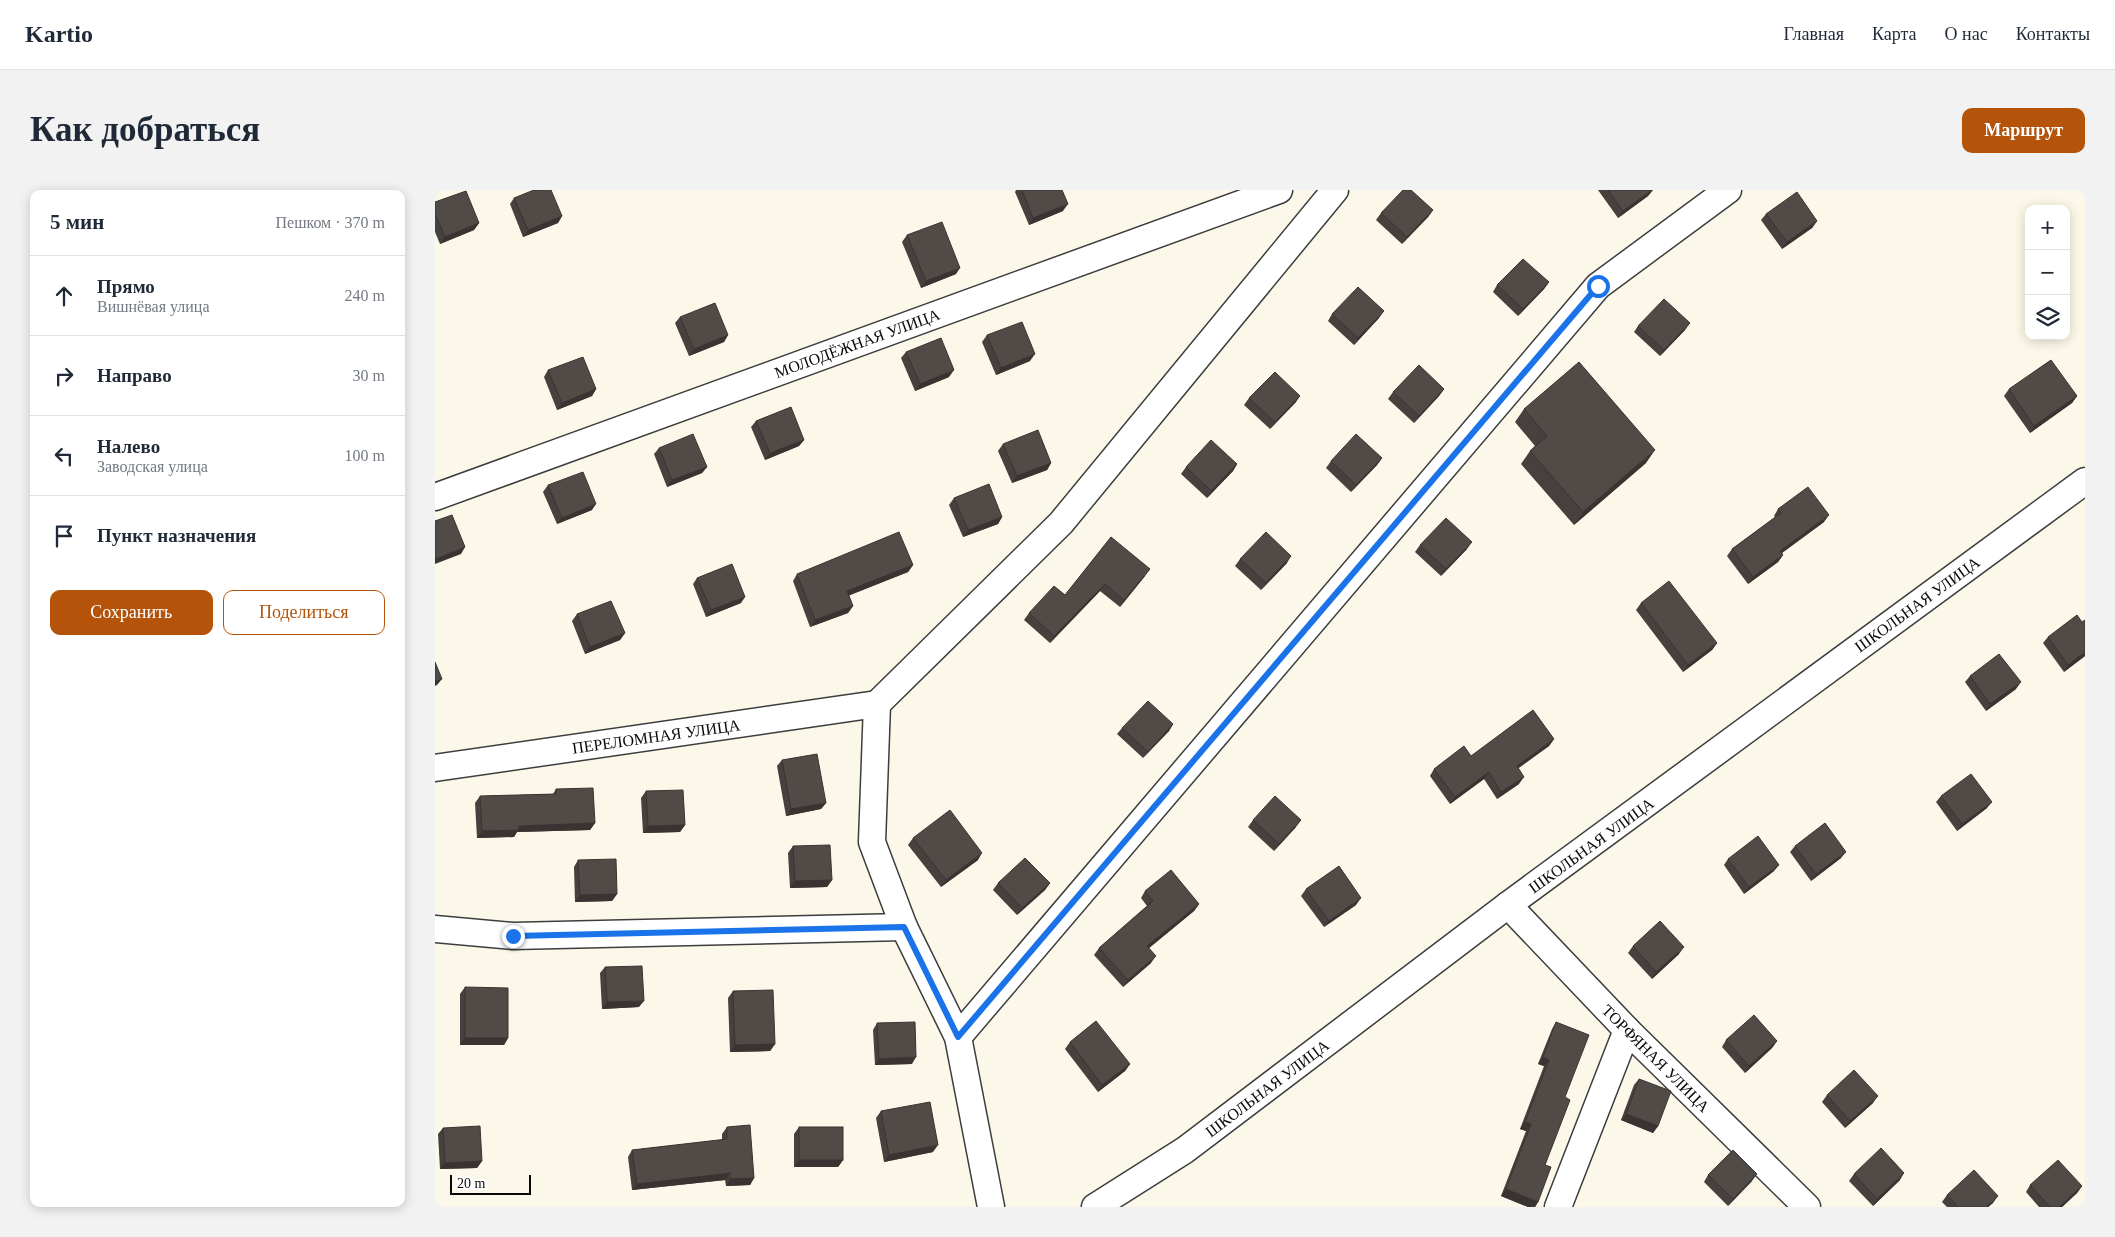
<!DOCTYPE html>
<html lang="ru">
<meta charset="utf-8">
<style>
body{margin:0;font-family:Georgia,serif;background:#f2f2f3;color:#1f2937}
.controls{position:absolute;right:15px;top:15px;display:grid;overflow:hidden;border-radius:10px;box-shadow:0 2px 12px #0003}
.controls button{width:45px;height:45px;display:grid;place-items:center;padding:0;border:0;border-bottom:1px solid #e0e1e3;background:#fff;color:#1f2937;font:25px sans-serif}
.scale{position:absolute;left:15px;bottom:12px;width:81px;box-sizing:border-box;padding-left:5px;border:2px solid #0a0a0a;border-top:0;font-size:14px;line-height:18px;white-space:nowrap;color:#0a0a0a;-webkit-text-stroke:4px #fff;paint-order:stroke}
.stop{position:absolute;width:15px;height:15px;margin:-11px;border:4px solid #1a73e8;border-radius:50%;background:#fff}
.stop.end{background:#1a73e8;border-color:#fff;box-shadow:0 1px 5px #0008}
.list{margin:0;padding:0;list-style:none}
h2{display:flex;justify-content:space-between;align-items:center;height:65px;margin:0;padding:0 20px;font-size:21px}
h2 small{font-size:16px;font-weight:400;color:#747a83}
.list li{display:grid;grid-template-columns:32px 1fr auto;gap:15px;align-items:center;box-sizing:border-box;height:80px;padding:0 20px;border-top:1px solid #e0e1e3}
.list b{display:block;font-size:19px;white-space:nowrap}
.list p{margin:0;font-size:16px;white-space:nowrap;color:#747a83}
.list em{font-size:16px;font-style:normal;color:#747a83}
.actions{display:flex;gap:10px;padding:15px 20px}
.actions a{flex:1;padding:11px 0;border:1px solid #b45309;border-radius:10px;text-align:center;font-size:18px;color:#b45309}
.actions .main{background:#b45309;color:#fff}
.icon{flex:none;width:28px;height:28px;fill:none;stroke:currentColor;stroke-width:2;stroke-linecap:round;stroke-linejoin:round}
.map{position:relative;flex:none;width:1650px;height:1017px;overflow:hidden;border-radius:10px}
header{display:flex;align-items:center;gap:30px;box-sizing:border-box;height:70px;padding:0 25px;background:#fff;border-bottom:1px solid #e0e1e3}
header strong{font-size:24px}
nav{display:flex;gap:28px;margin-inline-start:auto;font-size:18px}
.intro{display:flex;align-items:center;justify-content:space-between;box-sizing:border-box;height:120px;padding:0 30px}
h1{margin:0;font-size:35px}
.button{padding:12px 22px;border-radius:10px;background:#b45309;color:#fff;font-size:18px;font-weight:700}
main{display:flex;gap:30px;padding:0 30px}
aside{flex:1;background:#fff;border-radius:10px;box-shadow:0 2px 12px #0003}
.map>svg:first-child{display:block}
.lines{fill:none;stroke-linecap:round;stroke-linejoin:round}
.minor-casing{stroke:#3d3d3d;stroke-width:29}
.minor{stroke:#fff;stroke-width:26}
.wall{fill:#46403e}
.shaded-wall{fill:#393432}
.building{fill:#514b48;stroke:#393432}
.route{stroke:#1a73e8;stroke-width:6}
.labels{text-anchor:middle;stroke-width:5;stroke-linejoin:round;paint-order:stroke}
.street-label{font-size:16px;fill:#0a0a0a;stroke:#fff}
</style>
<header>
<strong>Kartio</strong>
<nav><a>Главная</a><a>Карта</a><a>О нас</a><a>Контакты</a></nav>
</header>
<div class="intro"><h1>Как добраться</h1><a class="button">Маршрут</a></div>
<main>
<aside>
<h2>5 мин<small>Пешком · 370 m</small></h2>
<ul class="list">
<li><svg class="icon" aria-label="ahead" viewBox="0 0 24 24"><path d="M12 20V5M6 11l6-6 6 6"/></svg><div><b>Прямо</b><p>Вишнёвая улица</p></div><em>240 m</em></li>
<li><svg class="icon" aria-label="right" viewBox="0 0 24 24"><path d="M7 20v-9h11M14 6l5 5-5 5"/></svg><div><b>Направо</b></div><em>30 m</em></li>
<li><svg class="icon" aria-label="left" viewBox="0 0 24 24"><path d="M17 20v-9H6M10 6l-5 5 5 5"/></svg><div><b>Налево</b><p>Заводская улица</p></div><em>100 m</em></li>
<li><svg class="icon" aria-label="arrive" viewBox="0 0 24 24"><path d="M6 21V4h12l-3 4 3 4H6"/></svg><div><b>Пункт назначения</b></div></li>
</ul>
<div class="actions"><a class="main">Сохранить</a><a>Поделиться</a></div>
</aside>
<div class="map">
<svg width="1650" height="1017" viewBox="0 0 1650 1017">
<rect width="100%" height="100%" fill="#fcf8e9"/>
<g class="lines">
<g class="minor-casing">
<g id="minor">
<polyline points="0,307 844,0"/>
<polyline points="0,578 442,514"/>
<polyline points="1073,715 1192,840 1372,1017"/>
<polyline points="0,739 78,746 469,737"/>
<polyline points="523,847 1163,96 1293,0"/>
<polyline points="556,1017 523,847 469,737 437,652 442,514 626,333 900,0"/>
<polyline points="660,1017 750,960 1073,715 1650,291"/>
<polyline points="1123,1017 1192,840"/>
</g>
</g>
<use href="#minor" class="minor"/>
</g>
<g class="wall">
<polygon points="581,0 627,0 628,21 594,35 580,2"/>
<polygon points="1163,0 1218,0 1213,6 1183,28"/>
<polygon points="79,8 127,26 123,33 88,47 75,14"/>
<polygon points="0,12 44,33 39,40 5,54 0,42"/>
<polygon points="998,20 993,27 967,54 941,30 946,23"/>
<polygon points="1331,24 1382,31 1377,38 1347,59 1326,30"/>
<polygon points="472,45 521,84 486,98 467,52"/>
<polygon points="1114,92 1109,99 1083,126 1058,102 1062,95"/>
<polygon points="897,124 944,128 919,155 893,131"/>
<polygon points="245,127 293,145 289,152 254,166 240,133"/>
<polygon points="1203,136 1250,140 1225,166 1199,142"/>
<polygon points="552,145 595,171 561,185 547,152"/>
<polygon points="471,162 514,187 480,201 466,168"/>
<polygon points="113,180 161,199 157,206 122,220 109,187"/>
<polygon points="1009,199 1004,206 979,233 953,209 958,202"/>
<polygon points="1574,199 1642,206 1637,213 1595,243 1569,206"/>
<polygon points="814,208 861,212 835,239 809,215"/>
<polygon points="1089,219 1211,273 1139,335 1086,274 1095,261 1100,256 1080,232"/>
<polygon points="321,231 369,250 364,256 330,270 316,237"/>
<polygon points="568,254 616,273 612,280 577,293 563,261"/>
<polygon points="224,258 272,277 267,283 232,297 219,264"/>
<polygon points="947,268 942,275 916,302 891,278 896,271"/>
<polygon points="802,274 798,281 772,308 746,284 751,277"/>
<polygon points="113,295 157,320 122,334 108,302"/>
<polygon points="519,308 567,327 563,334 528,347 514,315"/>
<polygon points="1343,319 1389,332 1347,363 1348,365 1343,372 1313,394 1292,366 1297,359 1340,327 1339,326"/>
<polygon points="676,347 710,386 685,417 665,401 615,453 589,430 594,423 630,405"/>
<polygon points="985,355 1032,359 1006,386 980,362"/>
<polygon points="805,369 852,373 826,400 800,376"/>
<polygon points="478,375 473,382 414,405 418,416 413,423 375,437 358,391 362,384"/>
<polygon points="262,388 306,413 271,427 258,394"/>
<polygon points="1206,413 1282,453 1277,460 1248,482 1201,420"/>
<polygon points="142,424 190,443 185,450 150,464 137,431"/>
<polygon points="1613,447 1650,466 1629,482 1608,453"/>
<polygon points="1535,486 1581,499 1551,521 1530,492"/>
<polygon points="738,534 734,541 708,568 682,544 687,538"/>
<polygon points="1119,549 1114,556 1083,578 1084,594 1062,609 1049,589 1015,614 995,586 999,579 1036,566"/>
<polygon points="347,570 391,613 386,619 351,626 342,576"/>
<polygon points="121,599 160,633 155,640 82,642 79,647 42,648 40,613 45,606 118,604"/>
<polygon points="211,601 250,635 245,642 208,643 206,608"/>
<polygon points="1506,606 1552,618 1522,641 1501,612"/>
<polygon points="818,630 861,637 839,661 813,637"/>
<polygon points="478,648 543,670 506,697 473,655"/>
<polygon points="358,656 397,690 392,697 355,698 353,663"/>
<polygon points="1360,656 1406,668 1376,691 1355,662"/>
<polygon points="1293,669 1339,681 1309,704 1289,675"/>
<polygon points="143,670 182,704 177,711 140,712 139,677"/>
<polygon points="563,693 615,693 610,700 582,725 558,700"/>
<polygon points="871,699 921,715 889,737 866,706"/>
<polygon points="710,701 764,714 759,721 714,758 716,773 688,797 659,765 664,758 712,716 706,708"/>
<polygon points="1198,756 1244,764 1217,789 1193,763"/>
<polygon points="170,777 204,817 167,819 165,783"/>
<polygon points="30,797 73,848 69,855 25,855 25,804"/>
<polygon points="298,801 340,854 335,861 295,862 293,808"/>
<polygon points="1121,832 1130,907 1110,975 1103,1012 1100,1017 1093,1017 1066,1006 1091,941 1085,939 1109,876 1103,874 1117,839"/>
<polygon points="442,833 477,874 440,875 438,840"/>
<polygon points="1291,850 1342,851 1337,858 1310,883 1287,857"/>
<polygon points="635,852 695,874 690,881 663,902 630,859"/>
<polygon points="1204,889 1223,936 1218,943 1186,930 1199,895"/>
<polygon points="1392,905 1438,913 1410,938 1387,912"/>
<polygon points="446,921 498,962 449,972 441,928"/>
<polygon points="292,937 319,988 315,995 291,996 290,990 197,1000 193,967 197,960 287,950 287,944"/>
<polygon points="364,937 408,970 403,977 359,977 359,944"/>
<polygon points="8,938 47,971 42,978 5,979 3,944"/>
<polygon points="1419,984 1465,990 1438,1016 1414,991"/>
<polygon points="1273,985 1317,991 1293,1016 1269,992"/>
<polygon points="1595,995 1647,996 1642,1003 1627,1017 1604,1017 1591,1002"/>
<polygon points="1512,1005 1558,1013 1553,1017 1512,1017 1507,1012"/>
</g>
<g class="shaded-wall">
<polygon points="1218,0 1213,6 1183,28 1188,21"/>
<polygon points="633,14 628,21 594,35 598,28"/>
<polygon points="998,20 993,27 967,54 972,47"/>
<polygon points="127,26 123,33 88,47 93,40"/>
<polygon points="1382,31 1377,38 1347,59 1352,52"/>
<polygon points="44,33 39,40 5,54 10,47"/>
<polygon points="525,78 521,84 486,98 491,91"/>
<polygon points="1114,92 1109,99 1083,126 1088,119"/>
<polygon points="949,121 944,128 919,155 923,148"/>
<polygon points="1255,133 1250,140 1225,166 1229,160"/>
<polygon points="293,145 289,152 254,166 259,159"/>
<polygon points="600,164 595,171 561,185 566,178"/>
<polygon points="519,180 514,187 480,201 485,194"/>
<polygon points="161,199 157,206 122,220 127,213"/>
<polygon points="1009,199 1004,206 979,233 984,226"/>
<polygon points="865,206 861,212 835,239 840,232"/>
<polygon points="1642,206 1637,213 1595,243 1599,236"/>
<polygon points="369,250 364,256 330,270 335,263"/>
<polygon points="1220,260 1211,273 1139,335 1148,322"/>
<polygon points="947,268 942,275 916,302 921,295"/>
<polygon points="616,273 612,280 577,293 582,286"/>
<polygon points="802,274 798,281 772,308 776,301"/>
<polygon points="272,277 267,283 232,297 237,290"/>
<polygon points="161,314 157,320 122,334 127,328"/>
<polygon points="1394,325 1389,332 1340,368 1345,361"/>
<polygon points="567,327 563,334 528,347 533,340"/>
<polygon points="1037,352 1032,359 1006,386 1011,379"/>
<polygon points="30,357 26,364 0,374 0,369"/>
<polygon points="1348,365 1343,372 1313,394 1318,387"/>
<polygon points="856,366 852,373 826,400 831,393"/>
<polygon points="478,375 473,382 408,408 412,401"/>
<polygon points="715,379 710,386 685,417 689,410"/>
<polygon points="670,394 665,401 615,453 619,446"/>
<polygon points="310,407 306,413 271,427 276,420"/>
<polygon points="418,416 413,423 375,437 380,430"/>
<polygon points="190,443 185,450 150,464 155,457"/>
<polygon points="1282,453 1277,460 1248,482 1253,475"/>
<polygon points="1650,462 1650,466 1629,482 1633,475"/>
<polygon points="7,489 2,495 0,496 0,491"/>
<polygon points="1586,492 1581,499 1551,521 1555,514"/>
<polygon points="738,534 734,541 708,568 713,562"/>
<polygon points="1119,549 1114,556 1077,583 1082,576"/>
<polygon points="1054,582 1049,589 1015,614 1020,607"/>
<polygon points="1089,587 1084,594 1062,609 1066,602"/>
<polygon points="1557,612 1552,618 1522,641 1527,634"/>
<polygon points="391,613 386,619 351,626 356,619"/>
<polygon points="866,630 861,637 839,661 844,654"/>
<polygon points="160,633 155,640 82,642 79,647 42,648 47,641 84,636"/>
<polygon points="250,635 245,642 208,643 213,636"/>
<polygon points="1411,662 1406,668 1376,691 1381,684"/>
<polygon points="547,663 543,670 506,697 511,690"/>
<polygon points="1344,675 1339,681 1309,704 1314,697"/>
<polygon points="397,690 392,697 355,698 360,691"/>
<polygon points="615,693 610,700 582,725 587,718"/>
<polygon points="182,704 177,711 140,712 145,705"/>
<polygon points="926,708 921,715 889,737 894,731"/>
<polygon points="764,714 759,721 708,763 712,756"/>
<polygon points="1249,757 1244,764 1217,789 1221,782"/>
<polygon points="721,766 716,773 688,797 693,790"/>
<polygon points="209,811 204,817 167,819 172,812"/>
<polygon points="30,848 73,848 69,855 25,855"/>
<polygon points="1342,851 1337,858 1310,883 1314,876"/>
<polygon points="340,854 335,861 295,862 300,855"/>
<polygon points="481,867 477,874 440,875 444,869"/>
<polygon points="1108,867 1114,870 1109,876 1103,874"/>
<polygon points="695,874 690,881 663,902 667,895"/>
<polygon points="1443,906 1438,913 1410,938 1415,931"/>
<polygon points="1191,924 1223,936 1218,943 1186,930"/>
<polygon points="1090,932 1096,934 1091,941 1085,939"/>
<polygon points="503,955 498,962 449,972 454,965"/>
<polygon points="364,970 408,970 403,977 359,977"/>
<polygon points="47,971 42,978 5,979 10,973"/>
<polygon points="295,983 290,990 197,1000 202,994"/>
<polygon points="1469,983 1465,990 1438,1016 1442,1009"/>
<polygon points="1322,984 1317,991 1293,1016 1298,1009"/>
<polygon points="319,988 315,995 291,996 295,989"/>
<polygon points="1647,996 1642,1003 1627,1017 1624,1017"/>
<polygon points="1071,999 1103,1012 1100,1017 1093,1017 1066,1006"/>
<polygon points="1563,1006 1558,1013 1553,1017 1551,1017"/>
</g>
<g class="building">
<polygon points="99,0 116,0 127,26 93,40 79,8"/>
<polygon points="587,0 627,0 633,14 598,28"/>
<polygon points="968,0 976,0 998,20 972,47 946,23"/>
<polygon points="1173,0 1217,0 1188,21"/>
<polygon points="31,1 44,33 10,47 0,24 0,12"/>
<polygon points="1362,2 1382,31 1352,52 1331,24"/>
<polygon points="507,32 525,78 491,91 472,45"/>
<polygon points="1088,69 1114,92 1088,119 1062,95"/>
<polygon points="923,97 949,121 923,148 897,124"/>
<polygon points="1229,109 1255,133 1229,160 1203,136"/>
<polygon points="280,113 293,145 259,159 245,127"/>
<polygon points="587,132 600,164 566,178 552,145"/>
<polygon points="506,148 519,180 485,194 471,162"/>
<polygon points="148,167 161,199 127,213 113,180"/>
<polygon points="1616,170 1642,206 1599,236 1574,199"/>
<polygon points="1144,172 1220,260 1148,322 1095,261 1112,246 1089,219"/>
<polygon points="984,175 1009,199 984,226 958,202"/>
<polygon points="840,182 865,206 840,232 814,208"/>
<polygon points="356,217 369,250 335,263 321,231"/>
<polygon points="603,240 616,273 582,286 568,254"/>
<polygon points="258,244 272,277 237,290 224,258"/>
<polygon points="921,244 947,268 921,295 896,271"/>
<polygon points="776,250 802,274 776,301 751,277"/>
<polygon points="148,282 161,314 127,328 113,295"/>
<polygon points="554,294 567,327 533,340 519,308"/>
<polygon points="1373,297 1394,325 1345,361 1348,365 1318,387 1297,359 1346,323 1343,319"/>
<polygon points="17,325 30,357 0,369 0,331"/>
<polygon points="1011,328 1037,352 1011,379 985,355"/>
<polygon points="464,342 478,375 412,401 418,416 380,430 362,384"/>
<polygon points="831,342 856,366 831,393 805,369"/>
<polygon points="676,347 715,379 689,410 670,394 619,446 594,423 619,396 630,405"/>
<polygon points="297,374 310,407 276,420 262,388"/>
<polygon points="1234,391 1282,453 1253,475 1206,413"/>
<polygon points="176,411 190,443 155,457 142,424"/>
<polygon points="1642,425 1647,432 1650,430 1650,462 1633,475 1613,447"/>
<polygon points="1564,464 1586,492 1555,514 1535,486"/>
<polygon points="0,472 7,489 0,491"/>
<polygon points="713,511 738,534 713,562 687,538"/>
<polygon points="1098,520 1119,549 1082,576 1089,587 1066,602 1054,582 1020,607 999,579 1029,556 1036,566"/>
<polygon points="382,564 391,613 356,619 347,570"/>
<polygon points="1536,584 1557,612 1527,634 1506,606"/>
<polygon points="158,598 160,633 84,636 84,640 47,641 45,606 121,604 121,599"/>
<polygon points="248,600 250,635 213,636 211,601"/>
<polygon points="840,606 866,630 844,654 818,630"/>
<polygon points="515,620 547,663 511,690 478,648"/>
<polygon points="1390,633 1411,662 1381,684 1360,656"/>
<polygon points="1323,646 1344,675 1314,697 1293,669"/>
<polygon points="395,655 397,690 360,691 358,656"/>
<polygon points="590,668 615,693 587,718 563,693"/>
<polygon points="181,669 182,704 145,705 143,670"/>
<polygon points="904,676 926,708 894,731 871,699"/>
<polygon points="736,680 764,714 712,756 721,766 693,790 664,758 718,711 710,701"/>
<polygon points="1225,731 1249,757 1221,782 1198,756"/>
<polygon points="207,776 209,811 172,812 170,777"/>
<polygon points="30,797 73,798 73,848 30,848"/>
<polygon points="338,800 340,854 300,855 298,801"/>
<polygon points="1319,825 1342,851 1314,876 1291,850"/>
<polygon points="661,831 695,874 667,895 635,852"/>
<polygon points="480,832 481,867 444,869 442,833"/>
<polygon points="1121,832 1154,845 1130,907 1135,910 1110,975 1116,977 1103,1012 1071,999 1096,934 1090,932 1114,870 1108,867"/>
<polygon points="1419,880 1443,906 1415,931 1392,905"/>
<polygon points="1204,889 1236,901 1223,936 1191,924"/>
<polygon points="495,912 503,955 454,965 446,921"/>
<polygon points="315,935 319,988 295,989 295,983 202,994 197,960 292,949 292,937"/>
<polygon points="45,936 47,971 10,973 8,938"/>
<rect x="364" y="937" width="44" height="33"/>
<polygon points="1446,958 1469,983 1442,1009 1419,984"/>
<polygon points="1298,960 1322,984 1298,1009 1273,985"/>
<polygon points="1623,970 1647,996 1624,1017 1615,1017 1595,995"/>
<polygon points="1539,980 1563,1006 1551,1017 1523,1017 1512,1005"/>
</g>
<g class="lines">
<polyline class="route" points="78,746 469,737 523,847 1163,96"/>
</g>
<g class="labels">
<g class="street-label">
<text transform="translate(422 153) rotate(-20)" y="6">МОЛОДЁЖНАЯ УЛИЦА</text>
<text transform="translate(1482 414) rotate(-36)" y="6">ШКОЛЬНАЯ УЛИЦА</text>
<text transform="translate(221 546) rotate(-8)" y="6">ПЕРЕЛОМНАЯ УЛИЦА</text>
<text transform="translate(1156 655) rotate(-36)" y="6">ШКОЛЬНАЯ УЛИЦА</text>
<text transform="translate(1221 868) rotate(45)" y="6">ТОРФЯНАЯ УЛИЦА</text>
<text transform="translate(832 898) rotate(-37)" y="6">ШКОЛЬНАЯ УЛИЦА</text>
</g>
</g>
</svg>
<div class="controls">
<button>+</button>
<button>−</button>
<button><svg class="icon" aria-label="layers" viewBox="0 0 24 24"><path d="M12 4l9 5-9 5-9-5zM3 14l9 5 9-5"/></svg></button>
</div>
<div class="scale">20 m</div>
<div class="stop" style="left:1163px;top:96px"></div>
<div class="stop end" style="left:78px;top:746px"></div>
</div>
</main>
